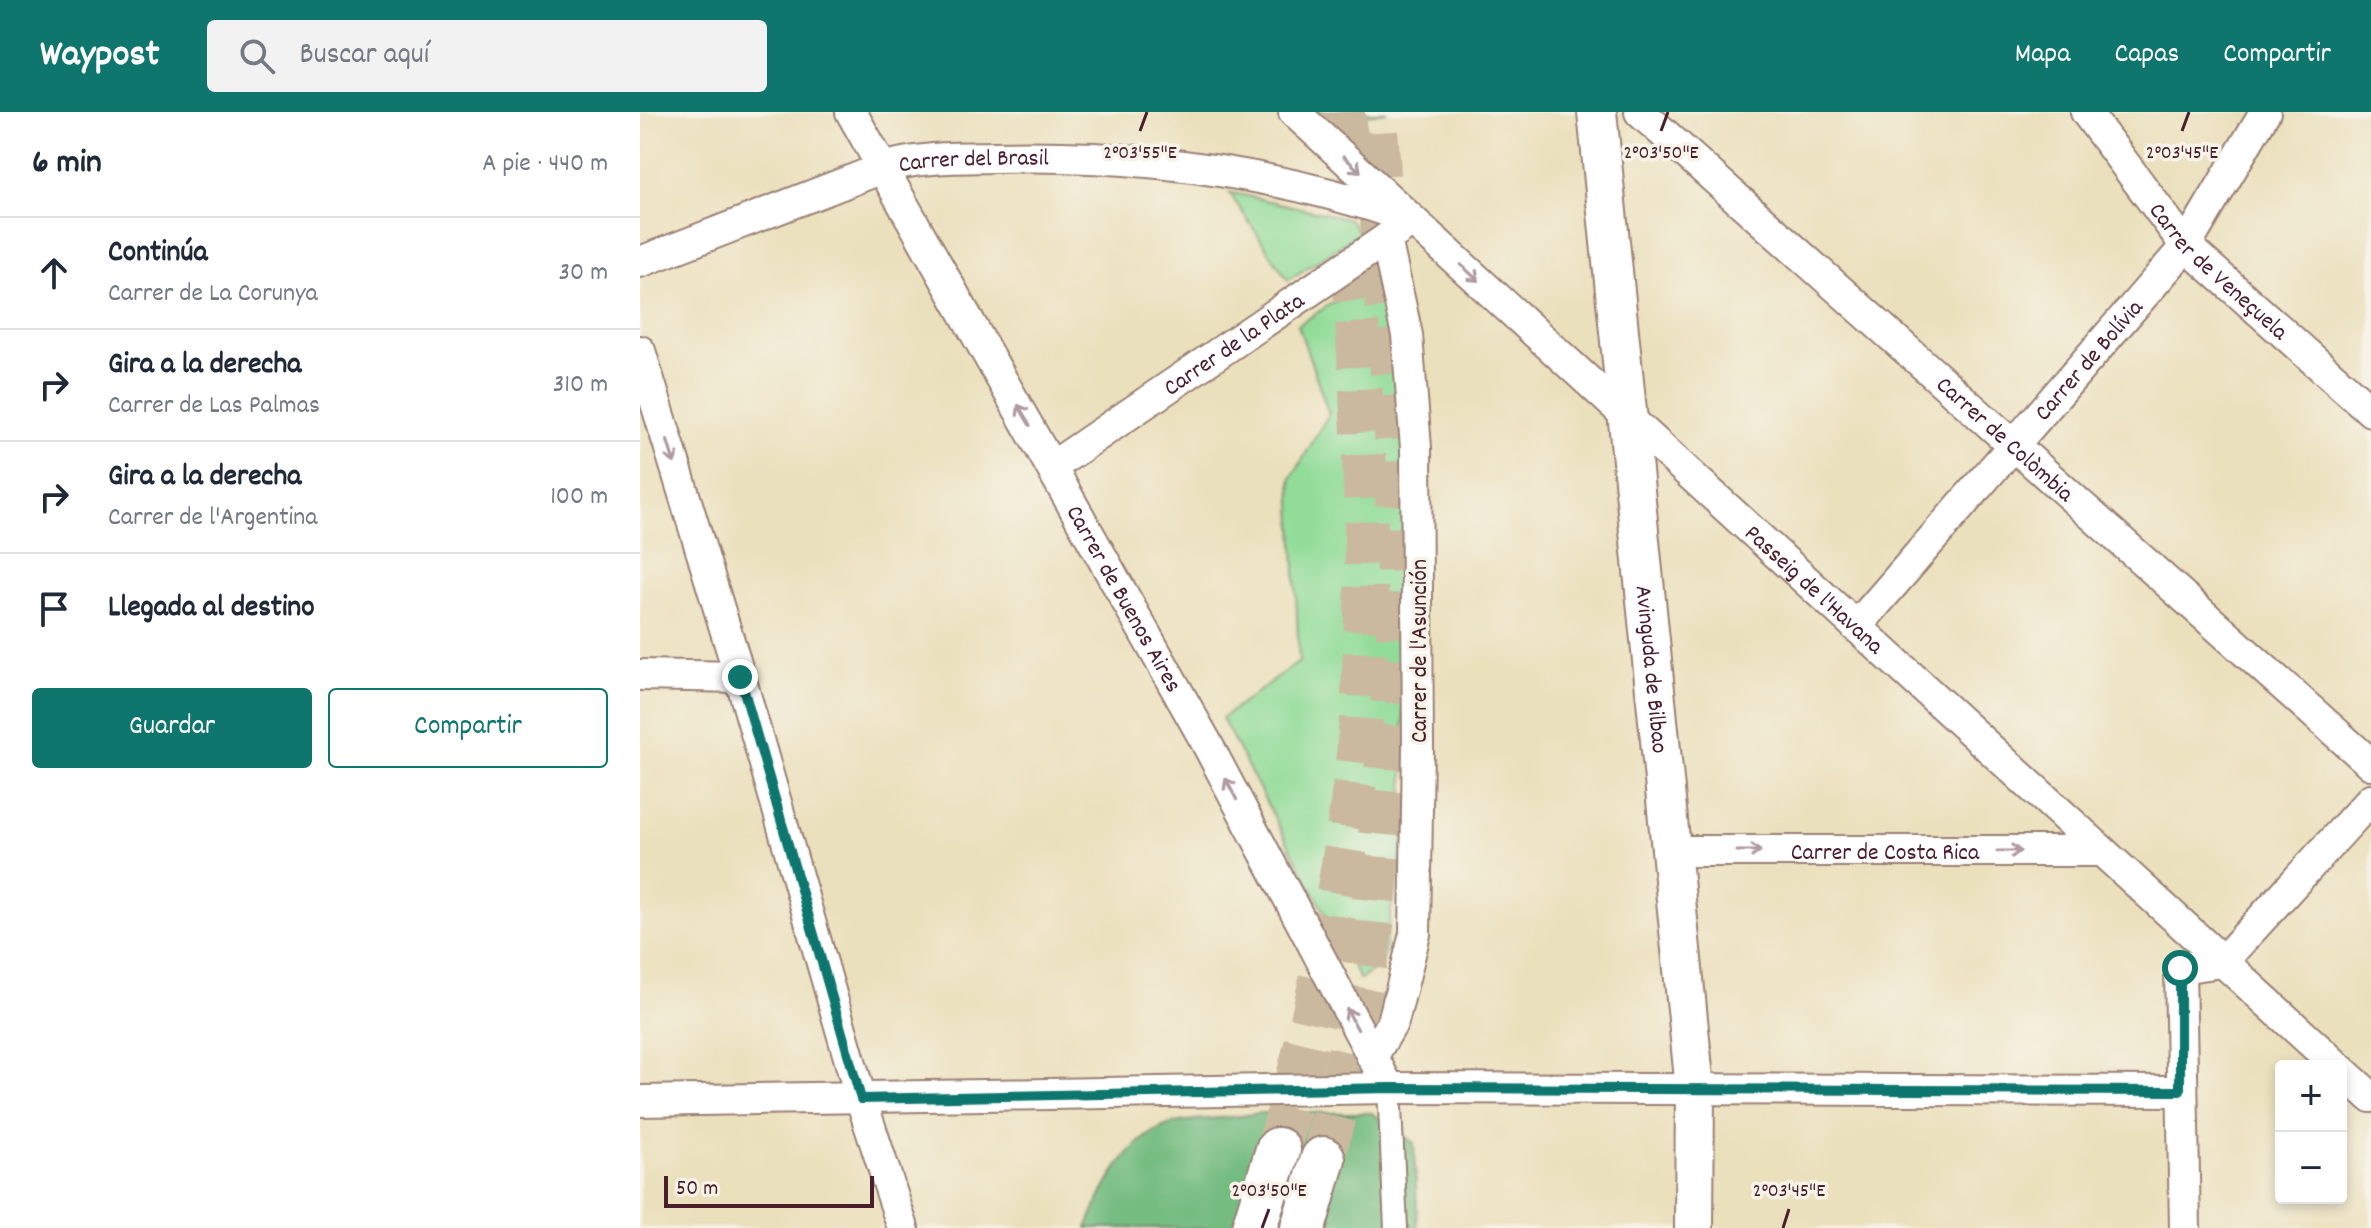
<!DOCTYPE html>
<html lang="es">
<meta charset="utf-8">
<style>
body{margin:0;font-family:Dekko,sans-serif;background:#f2f2f3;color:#1f2937}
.controls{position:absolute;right:24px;bottom:24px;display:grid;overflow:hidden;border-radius:8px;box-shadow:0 4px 12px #0003}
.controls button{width:72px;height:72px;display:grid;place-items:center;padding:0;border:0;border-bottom:2px solid #e0e1e3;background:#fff;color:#1f2937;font:40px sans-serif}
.scale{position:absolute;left:24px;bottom:20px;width:210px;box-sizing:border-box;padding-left:8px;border:4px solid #4a1f2b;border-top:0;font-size:22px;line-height:28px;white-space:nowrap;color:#4a1f2b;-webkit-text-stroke:6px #f7f3e8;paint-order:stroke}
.stop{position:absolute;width:24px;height:24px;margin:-18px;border:6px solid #0f766e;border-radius:50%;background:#fff}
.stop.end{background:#0f766e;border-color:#fff;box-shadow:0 2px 8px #0008}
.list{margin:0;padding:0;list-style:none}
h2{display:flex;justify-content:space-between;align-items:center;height:104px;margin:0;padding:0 32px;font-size:34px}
h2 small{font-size:26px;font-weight:400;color:#747a83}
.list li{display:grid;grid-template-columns:52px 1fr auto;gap:24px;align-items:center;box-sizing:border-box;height:112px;padding:0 32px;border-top:2px solid #e0e1e3}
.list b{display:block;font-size:30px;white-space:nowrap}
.list p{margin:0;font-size:26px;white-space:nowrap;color:#747a83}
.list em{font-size:26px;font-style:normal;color:#747a83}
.actions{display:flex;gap:16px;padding:24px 32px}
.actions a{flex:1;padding:18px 0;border:2px solid #0f766e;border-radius:8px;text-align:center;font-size:28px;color:#0f766e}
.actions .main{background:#0f766e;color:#fff}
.icon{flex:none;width:44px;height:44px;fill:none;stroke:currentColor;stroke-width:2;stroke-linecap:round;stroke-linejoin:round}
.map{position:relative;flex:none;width:1731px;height:1116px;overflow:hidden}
header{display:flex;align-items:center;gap:48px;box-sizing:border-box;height:112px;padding:0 40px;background:#0f766e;color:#fff}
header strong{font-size:38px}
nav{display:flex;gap:44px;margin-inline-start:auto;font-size:28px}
.search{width:560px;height:72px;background:#f2f2f3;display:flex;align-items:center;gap:20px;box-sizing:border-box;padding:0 28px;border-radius:8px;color:#747a83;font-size:30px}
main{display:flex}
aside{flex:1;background:#fff}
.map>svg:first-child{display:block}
.green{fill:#91dc98;stroke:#6e7e62;stroke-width:2}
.forest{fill:#74bc80;stroke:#5f6e56;stroke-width:2}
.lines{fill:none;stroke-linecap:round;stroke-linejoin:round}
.motorway-tunnel{stroke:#cbb99f;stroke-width:44;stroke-dasharray:44 22;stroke-linecap:butt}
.pedestrian-casing{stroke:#9a8074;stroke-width:26}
.minor-casing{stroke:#9a8074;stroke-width:34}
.tertiary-casing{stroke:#9a8074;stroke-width:42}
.motorway-casing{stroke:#9a8074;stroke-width:48}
.pedestrian{stroke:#fff;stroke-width:22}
.minor{stroke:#fff;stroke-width:30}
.tertiary{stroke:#fff;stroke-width:38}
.motorway{stroke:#fff;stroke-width:44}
.oneway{stroke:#ae9aa0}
.route{stroke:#0f766e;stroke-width:10}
.ticks{fill:none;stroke:#4a1f2b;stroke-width:3}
.labels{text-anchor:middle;stroke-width:7;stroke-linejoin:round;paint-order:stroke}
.street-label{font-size:24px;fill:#4a1f2b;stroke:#f7f3e8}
.ticks-label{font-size:20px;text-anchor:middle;fill:#4a1f2b;stroke:#f7f3e8;stroke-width:7;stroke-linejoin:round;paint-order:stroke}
</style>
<header>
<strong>Waypost</strong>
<div class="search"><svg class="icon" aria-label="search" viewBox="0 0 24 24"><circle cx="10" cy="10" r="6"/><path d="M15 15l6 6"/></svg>Buscar aquí</div>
<nav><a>Mapa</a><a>Capas</a><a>Compartir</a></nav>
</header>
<main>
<aside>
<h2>6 min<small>A pie · 440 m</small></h2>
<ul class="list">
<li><svg class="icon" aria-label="ahead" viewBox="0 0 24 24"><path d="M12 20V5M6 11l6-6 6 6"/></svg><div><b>Continúa</b><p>Carrer de La Corunya</p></div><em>30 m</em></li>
<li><svg class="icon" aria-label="right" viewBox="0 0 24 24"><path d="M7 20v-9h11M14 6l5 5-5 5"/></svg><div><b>Gira a la derecha</b><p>Carrer de Las Palmas</p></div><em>310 m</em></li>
<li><svg class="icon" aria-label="right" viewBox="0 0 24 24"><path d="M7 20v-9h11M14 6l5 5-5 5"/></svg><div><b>Gira a la derecha</b><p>Carrer de l'Argentina</p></div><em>100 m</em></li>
<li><svg class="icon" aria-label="arrive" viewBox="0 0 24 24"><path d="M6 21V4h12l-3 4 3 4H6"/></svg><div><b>Llegada al destino</b></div></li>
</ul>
<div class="actions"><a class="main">Guardar</a><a>Compartir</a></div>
</aside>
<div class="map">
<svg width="1731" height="1116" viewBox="0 0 1731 1116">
<rect width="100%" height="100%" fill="#f7f3e8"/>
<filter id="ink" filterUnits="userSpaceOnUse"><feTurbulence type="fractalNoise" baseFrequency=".0125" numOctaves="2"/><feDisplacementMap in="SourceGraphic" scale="16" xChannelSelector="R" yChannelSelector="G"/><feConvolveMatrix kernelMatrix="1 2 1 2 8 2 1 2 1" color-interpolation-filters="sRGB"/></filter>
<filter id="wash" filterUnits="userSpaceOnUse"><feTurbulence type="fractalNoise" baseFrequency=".006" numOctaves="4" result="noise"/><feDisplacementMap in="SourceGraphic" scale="32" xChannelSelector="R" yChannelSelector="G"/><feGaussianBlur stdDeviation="1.8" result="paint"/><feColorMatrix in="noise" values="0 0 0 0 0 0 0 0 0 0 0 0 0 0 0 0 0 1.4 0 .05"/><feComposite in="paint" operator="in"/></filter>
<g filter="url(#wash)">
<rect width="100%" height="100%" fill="#ebe0bc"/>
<g class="green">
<polygon points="677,0 747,0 725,3 730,48"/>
<polygon points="589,80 709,107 720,121 648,168"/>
<polygon points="747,156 763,285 764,723 742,851 720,868 582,606 659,550 651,367 689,302 658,213"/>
</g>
<path class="forest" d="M620 1001H732L774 1031 778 1116H447C466 1071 491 1015 546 1009 571 1006 595 1006 620 1001Z"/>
</g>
<g filter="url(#ink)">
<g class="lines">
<g class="motorway-tunnel">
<polyline points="703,0 709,85"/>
<path d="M638 1038C674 914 701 788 716 660 735 494 724 324 714 158"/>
<polyline points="683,1047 712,930 732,812 758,528 757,336 735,0"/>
</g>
<g class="pedestrian-casing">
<polyline id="pedestrian" points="749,976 756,1116"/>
</g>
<g class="minor-casing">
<g id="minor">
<path id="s1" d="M211 0 565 628 749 976"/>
<path id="s2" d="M654 0 1697 954"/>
<path id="s3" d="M1000 0 1731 652"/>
<path id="s4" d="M1446 0 1546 134 1731 299"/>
<path id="s5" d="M0 150 243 56C278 45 315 46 352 45 490 41 629 59 760 103"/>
<polyline points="0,239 100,565 221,987 263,1116"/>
<path id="s6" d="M413 354 762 116"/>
<path id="s7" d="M1216 515 1546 134 1625 0"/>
<polyline points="0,563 100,565"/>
<path id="s8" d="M1031 739H1459"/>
<polyline points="732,945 753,910 775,822 778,635 776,336 767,223 746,127"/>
<polyline points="1701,958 1731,985"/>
<polyline points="0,989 749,976 1540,979"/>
<polyline points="1545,1116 1540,856 1582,850 1731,687"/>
</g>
</g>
<g class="tertiary-casing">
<g id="tertiary">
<path id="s9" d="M957 0 1055 977 1054 1116"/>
</g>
</g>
<g class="motorway-casing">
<g id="motorway">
<polyline points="614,1116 638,1038"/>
<polyline points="663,1116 683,1047"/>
</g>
</g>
<use href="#pedestrian" class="pedestrian"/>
<use href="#minor" class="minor"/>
<use href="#tertiary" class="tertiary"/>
<use href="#motorway" class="motorway"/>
</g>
<defs><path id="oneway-shaft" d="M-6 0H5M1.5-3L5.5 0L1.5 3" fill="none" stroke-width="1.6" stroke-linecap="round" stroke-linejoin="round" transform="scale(2)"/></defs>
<g class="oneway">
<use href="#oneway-shaft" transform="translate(712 52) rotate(42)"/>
<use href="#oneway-shaft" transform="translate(830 161) rotate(43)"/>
<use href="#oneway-shaft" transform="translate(384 303) rotate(-120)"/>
<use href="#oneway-shaft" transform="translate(31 340) rotate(73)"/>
<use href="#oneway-shaft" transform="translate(591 677) rotate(-118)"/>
<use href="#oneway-shaft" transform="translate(1109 739)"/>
<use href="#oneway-shaft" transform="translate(1369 739)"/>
<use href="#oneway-shaft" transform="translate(712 907) rotate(-118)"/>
</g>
</g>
<g class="lines" filter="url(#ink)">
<polyline class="route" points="100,565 221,987 749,976 1540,979 1540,856"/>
</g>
<path class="ticks" d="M500 19 507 0M1021 19 1028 0M1542 19 1549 0M622 1116 629 1097M1143 1116 1149 1097"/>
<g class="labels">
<g class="street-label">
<text dy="8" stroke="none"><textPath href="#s5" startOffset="352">Carrer del Brasil</textPath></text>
<text dy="8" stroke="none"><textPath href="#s4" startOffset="208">Carrer de Veneçuela</textPath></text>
<text dy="8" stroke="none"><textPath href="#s6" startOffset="218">Carrer de la Plata</textPath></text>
<text dy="8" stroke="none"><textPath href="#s7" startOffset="354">Carrer de Bolívia</textPath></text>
<text dy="8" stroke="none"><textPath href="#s3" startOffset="490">Carrer de Colòmbia</textPath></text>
<text dy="8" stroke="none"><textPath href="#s2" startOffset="706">Passeig de l'Havana</textPath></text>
<text dy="8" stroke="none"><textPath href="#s1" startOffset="558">Carrer de Buenos Aires</textPath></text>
<text transform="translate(778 539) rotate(-90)" y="8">Carrer de l'Asunción</text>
<text dy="8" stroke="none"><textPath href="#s9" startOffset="560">Avinguda de Bilbao</textPath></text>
<text dy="8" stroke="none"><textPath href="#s8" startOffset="214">Carrer de Costa Rica</textPath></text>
</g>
</g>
<g class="ticks-label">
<text x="500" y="46">2°03'55"E</text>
<text x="1021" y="46">2°03'50"E</text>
<text x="1542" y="46">2°03'45"E</text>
<text x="629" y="1084">2°03'50"E</text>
<text x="1149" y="1084">2°03'45"E</text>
</g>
</svg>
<div class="controls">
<button>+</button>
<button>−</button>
</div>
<div class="scale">50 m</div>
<div class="stop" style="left:1540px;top:856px"></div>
<div class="stop end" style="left:100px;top:565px"></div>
</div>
</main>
